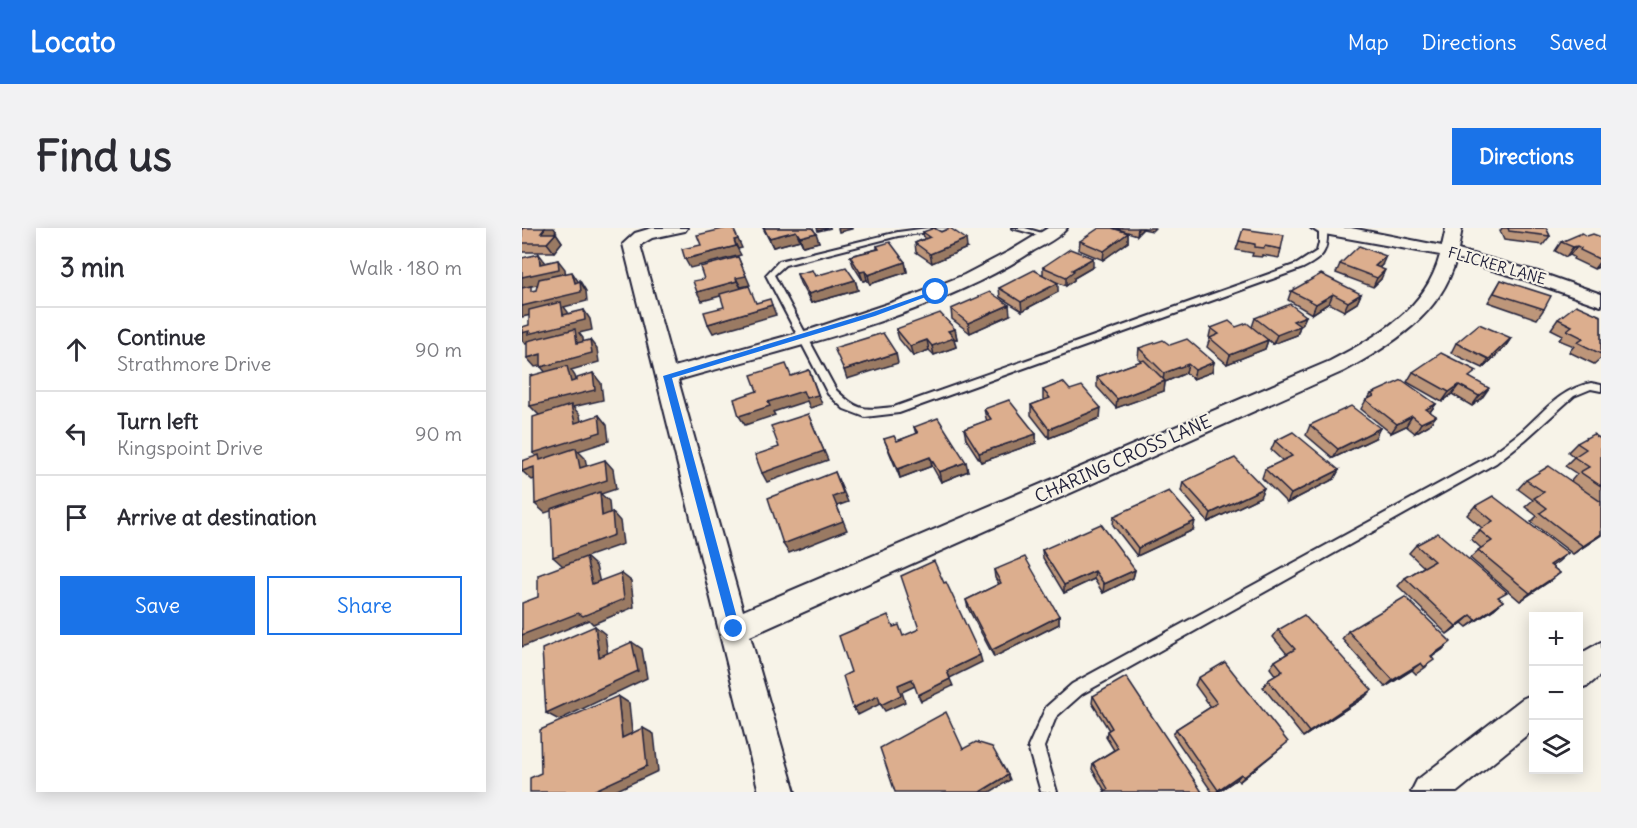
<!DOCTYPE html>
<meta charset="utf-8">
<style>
body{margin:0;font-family:Delius,sans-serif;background:#f2f2f3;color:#2b2b33}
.controls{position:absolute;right:18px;bottom:18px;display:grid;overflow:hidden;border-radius:0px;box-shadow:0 3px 15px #0003}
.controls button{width:54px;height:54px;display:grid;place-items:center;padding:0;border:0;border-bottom:2px solid #e1e1e2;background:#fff;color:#2b2b33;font:30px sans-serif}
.stop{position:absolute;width:18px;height:18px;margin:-14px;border:4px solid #1a73e8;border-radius:50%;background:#fff}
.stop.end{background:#1a73e8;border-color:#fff;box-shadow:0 2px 6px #0008}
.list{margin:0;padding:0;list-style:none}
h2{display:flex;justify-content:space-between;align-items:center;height:78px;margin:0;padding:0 24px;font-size:26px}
h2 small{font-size:20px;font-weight:400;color:#7c7c81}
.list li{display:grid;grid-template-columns:39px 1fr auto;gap:18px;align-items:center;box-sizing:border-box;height:84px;padding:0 24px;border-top:2px solid #e1e1e2}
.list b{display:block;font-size:22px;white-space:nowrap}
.list p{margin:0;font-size:20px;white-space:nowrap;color:#7c7c81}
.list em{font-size:20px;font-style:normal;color:#7c7c81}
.actions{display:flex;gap:12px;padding:18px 24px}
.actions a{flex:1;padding:14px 0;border:2px solid #1a73e8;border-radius:0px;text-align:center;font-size:21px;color:#1a73e8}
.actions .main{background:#1a73e8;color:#fff}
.icon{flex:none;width:33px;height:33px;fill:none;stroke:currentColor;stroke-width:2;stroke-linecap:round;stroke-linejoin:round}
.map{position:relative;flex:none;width:1079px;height:564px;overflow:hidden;border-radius:0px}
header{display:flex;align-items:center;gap:36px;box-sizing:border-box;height:84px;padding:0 30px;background:#1a73e8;color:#fff}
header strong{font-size:28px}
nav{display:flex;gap:33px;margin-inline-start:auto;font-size:21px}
.intro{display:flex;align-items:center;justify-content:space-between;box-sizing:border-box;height:144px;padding:0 36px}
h1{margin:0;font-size:42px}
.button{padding:15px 27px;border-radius:0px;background:#1a73e8;color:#fff;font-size:21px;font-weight:700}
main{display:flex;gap:36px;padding:0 36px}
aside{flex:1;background:#fff;border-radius:0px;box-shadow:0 3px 15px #0003}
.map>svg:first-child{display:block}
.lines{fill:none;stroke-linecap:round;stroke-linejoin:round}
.lane-casing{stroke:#22223b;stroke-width:4}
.street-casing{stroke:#22223b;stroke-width:4}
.lane{fill:#f7f3e8;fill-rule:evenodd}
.street{fill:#f7f3e8;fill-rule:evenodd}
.wall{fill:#bd967a;stroke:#22223b;stroke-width:1.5}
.shaded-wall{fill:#9a7a63;stroke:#22223b;stroke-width:1.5}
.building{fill:#dcae8e;stroke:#22223b;stroke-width:1.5}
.route{fill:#1a73e8}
.labels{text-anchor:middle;stroke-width:4.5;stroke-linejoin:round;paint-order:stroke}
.far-street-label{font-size:15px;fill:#22223b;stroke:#f7f3e8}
.street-label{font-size:18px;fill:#22223b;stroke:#f7f3e8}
</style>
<header>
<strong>Locato</strong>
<nav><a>Map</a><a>Directions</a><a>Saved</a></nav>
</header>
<div class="intro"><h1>Find us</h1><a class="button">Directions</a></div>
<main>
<aside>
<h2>3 min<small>Walk · 180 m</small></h2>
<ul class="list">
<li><svg class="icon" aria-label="ahead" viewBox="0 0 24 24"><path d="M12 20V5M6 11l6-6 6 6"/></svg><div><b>Continue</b><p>Strathmore Drive</p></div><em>90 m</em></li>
<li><svg class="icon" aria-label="left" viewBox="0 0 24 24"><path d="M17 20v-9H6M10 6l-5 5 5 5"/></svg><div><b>Turn left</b><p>Kingspoint Drive</p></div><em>90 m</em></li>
<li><svg class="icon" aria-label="arrive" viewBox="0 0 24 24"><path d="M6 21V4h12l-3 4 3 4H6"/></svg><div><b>Arrive at destination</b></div></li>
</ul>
<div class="actions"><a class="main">Save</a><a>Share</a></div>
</aside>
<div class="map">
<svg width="1079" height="564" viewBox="0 0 1079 564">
<rect width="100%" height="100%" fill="#f7f3e8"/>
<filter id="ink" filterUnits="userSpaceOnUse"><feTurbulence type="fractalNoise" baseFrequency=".0167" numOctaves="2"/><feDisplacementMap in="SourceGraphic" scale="12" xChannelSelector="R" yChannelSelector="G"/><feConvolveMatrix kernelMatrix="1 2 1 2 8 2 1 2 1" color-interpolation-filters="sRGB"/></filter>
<g filter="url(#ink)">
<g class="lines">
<g class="lane-casing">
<g id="lane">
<path d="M406 0H428L424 2 376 8 263 37 252 47 314 162C337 184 341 182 372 179L775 36 795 23 797 15V0H805C806 24 802 29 781 40L377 185 343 189 322 181 306 166 244 47 257 33 376 4Z"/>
<polygon points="490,0 503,0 530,8 526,10"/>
<path d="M1069 155 1079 157V163L1069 161 1052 168 1003 212 974 235 560 466 534 489 522 519 535 564H519L506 519 524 479 550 456 966 229C977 220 989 212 1000 203 1022 183 1039 161 1069 155Z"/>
</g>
</g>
<g class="street-casing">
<g id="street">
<path d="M130 0H165L163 3 130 10 118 17 152 139 290 101 392 67 442 47 488 23 526 0H545C537 10 522 17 511 23 407 90 273 118 156 152L221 383 808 133C854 109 904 82 918 27L797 5 789 0H829L920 18 924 0H940L936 22 1016 44 1079 66V78L1004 52 934 31C919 87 870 116 822 143L228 408 273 564H237L101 16 113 5Z"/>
<polygon points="1079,414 1079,447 1067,457 1056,461 1056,427"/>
<polygon points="1011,466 1011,502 935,564 889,564 895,552 1000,471"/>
</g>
</g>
<use href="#lane" class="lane"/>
<use href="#street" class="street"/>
</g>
<g class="wall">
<polygon points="0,0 34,3 33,5 34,5 40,14 32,24 0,24"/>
<polygon points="241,0 291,0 297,14 281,18 278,12 251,19"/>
<polygon points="592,0 633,0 630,3 621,1 615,7"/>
<polygon points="980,0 1024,0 1028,8 1021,17 982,12 978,3"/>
<polygon points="401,4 445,20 410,35 394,24 393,15 402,11"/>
<polygon points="606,5 606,14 581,32 557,22 558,13"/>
<polygon points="1065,8 1079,9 1079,38 1072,41 1051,31 1052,29 1048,27 1044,29 1033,23 1039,14"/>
<polygon points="717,13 759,21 757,30 740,27 740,29 730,28 731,25 714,22"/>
<polygon points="355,18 383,34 385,44 348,56 345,52 341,53 331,37 328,28 355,21"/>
<polygon points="818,36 860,37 857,40 859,51 851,59 814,45"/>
<polygon points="521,39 571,39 552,50 552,52 544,58 534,54 536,64 500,83 478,69 477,60 521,46"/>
<polygon points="275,46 333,52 336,62 289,75 278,55"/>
<polygon points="979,52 1022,81 1015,91 966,74"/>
<polygon points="769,63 839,66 835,75 822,83 807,75 790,86 766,72"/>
<polygon points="429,81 488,87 448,105 430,91"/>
<polygon points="784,88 780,97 778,98 775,107 751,116 746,112 743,121 705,136 685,119 688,110 687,109 689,100 730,99 733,90"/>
<polygon points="1079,88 1079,130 1072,136 1047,124 1052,118 1037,112 1041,107 1029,101 1036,91"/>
<polygon points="374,101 433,101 435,111 432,111 434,119 412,127 407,122 391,128 377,111"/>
<polygon points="989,110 983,119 961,140 929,125 934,115"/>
<polygon points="648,117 692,134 690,144 671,151 664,145 643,154 642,163 594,180 575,159 575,149 619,133 616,130 617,120"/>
<polygon points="891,144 949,151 960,170 950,178 930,166 920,174 885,154"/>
<polygon points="521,162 548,162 578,190 527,210 509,187 509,177 522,172 521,171"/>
<polygon points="849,166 914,176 908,184 914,188 907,197 893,205 884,198 869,205 839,181 844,172 846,171"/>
<polygon points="462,181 514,206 514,215 459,234 444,211 442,201 465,193 464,190"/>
<polygon points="788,197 853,210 811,230 784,207"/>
<polygon points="392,199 446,243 419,254 410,238 378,250 362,211 375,213 394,206"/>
<polygon points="1079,211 1079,307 1051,326 1009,294 1015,288 1003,279 1011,272 996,261 1004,252 1049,253 1055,246 1043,238 1052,229 1046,224 1055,215"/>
<polygon points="753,213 817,242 812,251 765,275 740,250 743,241 761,233 749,222"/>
<polygon points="661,254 738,269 686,294 659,263"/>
<polygon points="953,278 1046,325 1029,338 1038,345 1028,353 998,373 948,330 959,320 949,311 960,300 945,287"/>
<polygon points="592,288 671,302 615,328 591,297"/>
<polygon points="894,317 977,370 981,373 972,381 945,399 940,395 925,406 876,358 883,350 902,339 887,325"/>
<polygon points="520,322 613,342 611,350 581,365 572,351 542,365 521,330"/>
<polygon points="472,342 537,388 537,396 472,429 446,380 444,372 477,356 473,350"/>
<polygon points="756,402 843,469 781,509 741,459 746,452 754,448 748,440 753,433 765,426 751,409"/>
<polygon points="826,403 920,422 910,429 904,439 894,446 890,442 863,459 820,411"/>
<polygon points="676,450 760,519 717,554 715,551 696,564 690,564 651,507 654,501 689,479 673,457"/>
<polygon points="571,468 680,564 583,563 570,541 571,535 592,522 584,509 585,503 587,502 570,475"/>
</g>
<g class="shaded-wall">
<polygon points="23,0 32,0 34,3 25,14 19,5"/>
<polygon points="295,0 309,0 296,3"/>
<polygon points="316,0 330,0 330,1 317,4"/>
<polygon points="616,0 621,0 615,7"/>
<polygon points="274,3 278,12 251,19 247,10"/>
<polygon points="34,5 40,14 32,24 25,15"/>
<polygon points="294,5 297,14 281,18 278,9"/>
<polygon points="606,5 606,14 581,32 582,23"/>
<polygon points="216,11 220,20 216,21 212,12"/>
<polygon points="444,11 445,20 410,35 408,26"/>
<polygon points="214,18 219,27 168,40 163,31"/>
<polygon points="1055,18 1048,27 1044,29 1051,19"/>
<polygon points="17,26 24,35 36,32 43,41 44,51 0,60 0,49 18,36"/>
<polygon points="864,28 860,37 849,47 853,38"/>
<polygon points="216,29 228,57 219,59 214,50"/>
<polygon points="571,30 571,39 552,50 552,52 544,58 544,49 550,42"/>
<polygon points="1079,32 1079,38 1072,41"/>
<polygon points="383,34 385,44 348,56 346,47"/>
<polygon points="863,42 859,51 851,59 855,50"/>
<polygon points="343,43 345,52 341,53 338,44"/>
<polygon points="50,44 56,53 58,60 58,53 64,63 65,73 42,79 46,84 48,96 62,82 68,91 70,102 57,105 61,110 62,125 12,113 3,116 0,112 0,105 41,87 40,80 0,89 0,78 53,55"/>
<polygon points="333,52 336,62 289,75 286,66"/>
<polygon points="215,53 220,62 180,73 175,64"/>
<polygon points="536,55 536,64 500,83 499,74"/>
<polygon points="811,66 807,75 790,86 794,76"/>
<polygon points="839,66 835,75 822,83 826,74"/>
<polygon points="250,77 254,87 191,105 186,96"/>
<polygon points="487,77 488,87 448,105 446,95"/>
<polygon points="784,88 780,97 778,98 775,107 751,116 755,107 771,93"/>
<polygon points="433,101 435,111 432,111 434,119 412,127 410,118 426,103"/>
<polygon points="989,110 983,119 961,140 967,131"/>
<polygon points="68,112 75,121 77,134 49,142 53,148 57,163 49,154 27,148 19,139"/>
<polygon points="405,112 407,122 391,128 388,118"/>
<polygon points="746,112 743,121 705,136 708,127"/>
<polygon points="374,125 376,135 325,151 322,142"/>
<polygon points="19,126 27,136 13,139 5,130"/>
<polygon points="692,134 690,144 671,151 673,142"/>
<polygon points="666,136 664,145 643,154 642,163 594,180 595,171 641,154 642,145"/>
<polygon points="287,142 300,176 288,180 285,173 251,184 253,187 223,197 217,188"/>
<polygon points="71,145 79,155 81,172 51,179 58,187 61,204 17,187 8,178"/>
<polygon points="937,157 930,166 920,174 927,164"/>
<polygon points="967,160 960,170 950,178 957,168"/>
<polygon points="914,176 907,185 904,181"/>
<polygon points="579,180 578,190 527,210 527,201"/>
<polygon points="286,186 306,232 245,254 240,245"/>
<polygon points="77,187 85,197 87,213 56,223 63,230 67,249 27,241 11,225"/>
<polygon points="890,188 884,198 869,205 875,196"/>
<polygon points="914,188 907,197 893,205 899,195"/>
<polygon points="858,200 853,210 811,230 816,221"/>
<polygon points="514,206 514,215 459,234 457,225"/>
<polygon points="408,229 410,238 378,250 376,241"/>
<polygon points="83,232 91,241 94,261 79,266 87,273 89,296 80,288 78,266 23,285 13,276"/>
<polygon points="444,234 446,243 419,254 417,244"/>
<polygon points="12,239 22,248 10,252 0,243"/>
<polygon points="817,242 812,251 765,275 769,266"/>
<polygon points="313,244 326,274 315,278 325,302 267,325 261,316"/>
<polygon points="742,260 738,269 686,294 689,285"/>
<polygon points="90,284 98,293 101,316 64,329 74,338 80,364 41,338 31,329"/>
<polygon points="673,293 671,302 615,328 616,320"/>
<polygon points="1079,306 1079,307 1051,326 1061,318"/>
<polygon points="1046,325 1036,334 1018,346 1028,337"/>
<polygon points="613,342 611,350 581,365 582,356"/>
<polygon points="573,343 572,351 542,365 542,357"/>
<polygon points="99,345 109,353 112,379 71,396 67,392 0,419 0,407"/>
<polygon points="1038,345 1028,353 998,373 1008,365"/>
<polygon points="981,373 972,381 945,399 954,392"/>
<polygon points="949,387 940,395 925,406 934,398"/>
<polygon points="537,388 537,396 472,429 470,422"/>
<polygon points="73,398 83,406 87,436 77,429"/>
<polygon points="110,414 120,421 125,450 37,492 24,485"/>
<polygon points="929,414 920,422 900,435 909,428"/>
<polygon points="458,427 460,434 428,450 425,443"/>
<polygon points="899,435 890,442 863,459 871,452"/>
<polygon points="390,451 393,458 380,464 383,474 363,483 359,477 376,457"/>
<polygon points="428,451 431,458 399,473 396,467"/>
<polygon points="850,462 843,469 781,509 787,504"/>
<polygon points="96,468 107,475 111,515 100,510"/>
<polygon points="356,468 360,475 336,487 331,480"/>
<polygon points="121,500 132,506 136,543 91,564 69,564"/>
<polygon points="766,514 760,519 717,554 722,549"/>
<polygon points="719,546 715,551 696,564 694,564"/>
<polygon points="486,547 488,552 468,564 458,564"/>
</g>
<g class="building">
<polygon points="0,0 23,0 19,5 34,5 25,15 0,15"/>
<polygon points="205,0 211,0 216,11 212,12 214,18 163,31 160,21 179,17 175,7"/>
<polygon points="242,0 290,0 294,5 278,9 274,3 247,10"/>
<polygon points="412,0 419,4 428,0 444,11 408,26 393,15 408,9 401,4"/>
<polygon points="577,0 590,0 606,5 582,23 558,13"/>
<polygon points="986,0 1024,0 1028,8 987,3"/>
<polygon points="721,1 762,7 759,21 743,18 742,20 733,19 733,16 717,13"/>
<polygon points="1060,5 1065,8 1071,6 1079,9 1079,32 1058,22 1059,20 1055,18 1051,19 1039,14"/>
<polygon points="368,14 383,34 346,47 343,43 338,44 328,28 357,21 355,18"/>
<polygon points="837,18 864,28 853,38 863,42 855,50 818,36"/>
<polygon points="548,21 571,30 550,42 552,43 544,49 521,39"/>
<polygon points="17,26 18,36 36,32 37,41 0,49 0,30"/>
<polygon points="216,29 224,48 214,50 215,53 175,64 171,53 182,51 178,39"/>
<polygon points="324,39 333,52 286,66 275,46 290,42 293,48"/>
<polygon points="512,42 536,55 499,74 477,60"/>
<polygon points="50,44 53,55 58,53 59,64 0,78 0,60 9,58 9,63 14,62 17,51"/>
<polygon points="799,46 839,66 826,74 811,66 794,76 769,63"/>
<polygon points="979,52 1029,68 1022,81 972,65"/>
<polygon points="227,58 234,75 248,71 250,77 186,96 182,84 202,79 198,66"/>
<polygon points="468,64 487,77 446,95 429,81"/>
<polygon points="39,74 41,87 62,82 63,92 6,106 7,103 0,105 0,99 7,97 7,82"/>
<polygon points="768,76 784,88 771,93 778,98 755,107 733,90"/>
<polygon points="1054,77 1079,88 1079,126 1055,114 1061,110 1045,102 1050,98 1036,91"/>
<polygon points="418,85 433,101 426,103 432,110 410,118 405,112 388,118 374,101"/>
<polygon points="707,93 714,99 725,95 746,112 708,127 688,110 697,106 689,100"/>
<polygon points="957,96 989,110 967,131 934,115"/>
<polygon points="53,101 55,115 68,112 70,125 19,139 19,126 5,130 5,113"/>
<polygon points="361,105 374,125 322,142 312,120"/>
<polygon points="665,111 692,134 673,142 666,136 642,145 617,120 641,112 648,117"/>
<polygon points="919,125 955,143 947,149 967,160 957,168 937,157 927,164 891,144"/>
<polygon points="622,132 643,153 595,171 575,149"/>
<polygon points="264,136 269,148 287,142 296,167 284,170 281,163 246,174 248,178 217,188 212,171 235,163 229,147"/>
<polygon points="45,138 49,154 55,152 55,150 71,145 73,162 8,178 8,148"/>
<polygon points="880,152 914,176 904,181 914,188 899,195 890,188 875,196 844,172 852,168 849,166"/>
<polygon points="541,154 548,162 560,158 579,180 527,201 509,177 528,170 521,162"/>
<polygon points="487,172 514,206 457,225 442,201 469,191 462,181"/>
<polygon points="49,177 53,195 77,187 79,204 11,225 11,189"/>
<polygon points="829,178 858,200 816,221 788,197"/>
<polygon points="286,186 302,223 240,245 233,227 257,219 249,198"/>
<polygon points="416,190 444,234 417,244 408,229 376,241 362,211 372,208 375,213 396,205 392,199"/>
<polygon points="771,204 817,242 769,266 743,241 770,228 753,213"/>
<polygon points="1071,206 1079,211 1079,258 1058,244 1067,239 1052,229 1064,221 1055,215"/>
<polygon points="54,220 58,240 83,232 85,252 13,276 12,239 0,243 0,233 17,227 18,232"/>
<polygon points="713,230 742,260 689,285 661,254"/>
<polygon points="1027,238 1079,274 1079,306 1061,318 1018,285 1025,280 1012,270 1022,264 1004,252"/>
<polygon points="313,244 321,265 311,269 321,293 261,316 246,270"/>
<polygon points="647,263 673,293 616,320 592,288"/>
<polygon points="78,264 80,288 90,284 92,307 31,329 29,281"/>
<polygon points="971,268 1046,325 1028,337 1038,345 1008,365 956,322 970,313 957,302 971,293 953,278"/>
<polygon points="579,296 613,342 582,356 573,343 542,357 520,322"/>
<polygon points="916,305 985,364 976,369 981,373 954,392 949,387 934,398 883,350 912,333 894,317"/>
<polygon points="64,329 70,356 99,345 102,371 61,388 56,385 0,407 0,375 16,369 16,347"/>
<polygon points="503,329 537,388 470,422 444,372 479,355 472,342"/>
<polygon points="412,333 422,355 424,354 458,427 425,443 428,451 396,467 390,451 376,457 379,467 359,477 356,468 331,480 321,448 329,444 317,408 366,387 371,399 377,397 381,408 397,401 379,348"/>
<polygon points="883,369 929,414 909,428 912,432 902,439 899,435 871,452 826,403"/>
<polygon points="782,387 850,462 787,504 746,452 761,443 753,433 773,421 756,402"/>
<polygon points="73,398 77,429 110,414 116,443 24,485 20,421"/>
<polygon points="703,434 766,514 722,549 719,546 696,562 654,501 695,475 676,450"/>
<polygon points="604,449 680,564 582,564 586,561 571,535 596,520 585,503 590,500 571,468"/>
<polygon points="96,468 100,510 121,500 125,538 69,564 8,564 8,550 19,545 18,502"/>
<polygon points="424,484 441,521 454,514 470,519 486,547 458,564 373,564 358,520"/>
</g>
</g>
<polygon class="route" points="411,63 417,64 353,88 150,150 218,401 212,406 208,405 141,148 348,85"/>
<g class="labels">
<g class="far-street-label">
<text transform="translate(975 38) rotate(16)" y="5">FLICKER LANE</text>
</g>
<g class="street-label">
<text transform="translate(601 231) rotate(-24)" y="6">CHARING CROSS LANE</text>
</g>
</g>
</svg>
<div class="controls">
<button>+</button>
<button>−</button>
<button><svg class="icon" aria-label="layers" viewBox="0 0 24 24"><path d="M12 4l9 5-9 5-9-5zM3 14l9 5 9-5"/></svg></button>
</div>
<div class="stop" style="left:414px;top:64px"></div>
<div class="stop end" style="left:212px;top:401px"></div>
</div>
</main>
